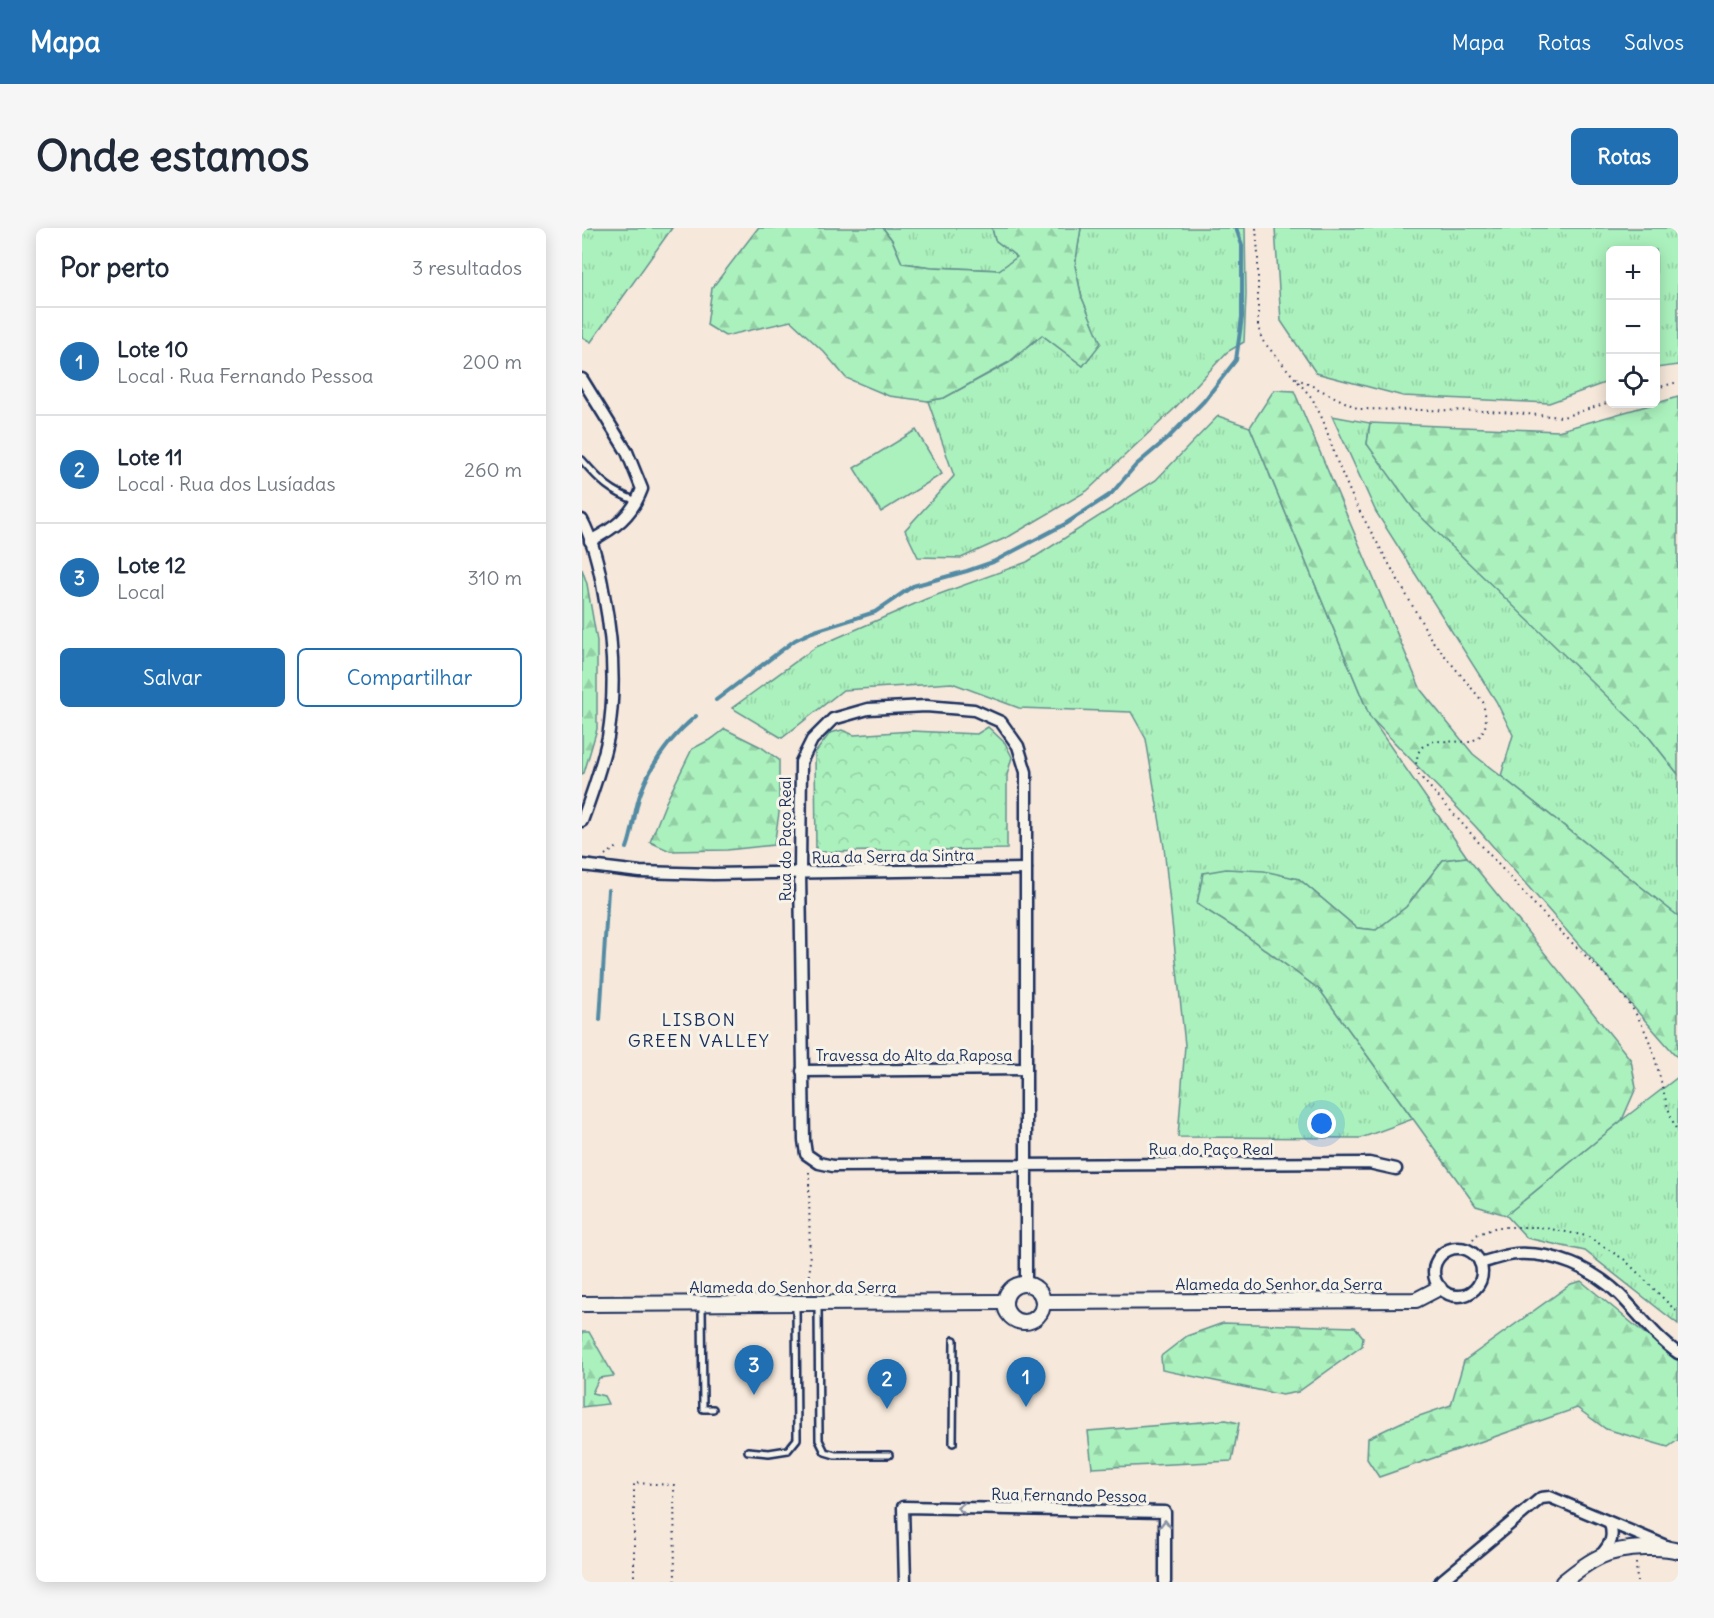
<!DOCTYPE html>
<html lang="pt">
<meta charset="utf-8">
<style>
body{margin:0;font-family:Delius,sans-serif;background:#f6f6f7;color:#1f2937}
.controls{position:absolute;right:18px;top:18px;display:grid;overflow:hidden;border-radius:9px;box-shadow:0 3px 15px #0003}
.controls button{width:54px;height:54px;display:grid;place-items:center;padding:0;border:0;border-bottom:2px solid #e0e1e3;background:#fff;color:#1f2937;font:30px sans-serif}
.you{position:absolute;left:740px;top:896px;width:21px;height:21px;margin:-15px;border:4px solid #fff;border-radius:50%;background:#1a73e8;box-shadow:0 0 0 9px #1a73e833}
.badge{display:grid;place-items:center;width:39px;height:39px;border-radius:50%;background:#1f6fb2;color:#fff;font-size:20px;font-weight:700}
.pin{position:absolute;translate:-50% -50px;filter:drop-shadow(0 2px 3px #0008)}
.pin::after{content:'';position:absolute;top:32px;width:21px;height:18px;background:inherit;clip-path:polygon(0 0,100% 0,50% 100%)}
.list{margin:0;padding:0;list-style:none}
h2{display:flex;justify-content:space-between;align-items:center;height:78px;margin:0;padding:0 24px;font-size:26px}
h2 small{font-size:20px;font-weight:400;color:#747a83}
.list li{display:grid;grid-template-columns:39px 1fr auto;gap:18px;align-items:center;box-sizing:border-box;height:108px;padding:0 24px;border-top:2px solid #e0e1e3}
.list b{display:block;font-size:22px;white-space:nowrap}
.list p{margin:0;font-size:20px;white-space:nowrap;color:#747a83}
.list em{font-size:20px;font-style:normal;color:#747a83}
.actions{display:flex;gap:12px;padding:18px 24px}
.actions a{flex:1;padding:14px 0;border:2px solid #1f6fb2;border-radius:9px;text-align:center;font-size:21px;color:#1f6fb2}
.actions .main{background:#1f6fb2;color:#fff}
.icon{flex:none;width:33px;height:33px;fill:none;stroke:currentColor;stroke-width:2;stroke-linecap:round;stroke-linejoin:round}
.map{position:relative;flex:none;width:1096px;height:1354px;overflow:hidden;border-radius:9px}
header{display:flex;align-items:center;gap:36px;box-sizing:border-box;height:84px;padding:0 30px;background:#1f6fb2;color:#fff}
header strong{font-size:28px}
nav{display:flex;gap:33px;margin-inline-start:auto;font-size:21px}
.intro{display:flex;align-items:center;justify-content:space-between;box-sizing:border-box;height:144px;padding:0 36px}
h1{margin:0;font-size:42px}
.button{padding:15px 27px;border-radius:9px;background:#1f6fb2;color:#fff;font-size:21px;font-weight:700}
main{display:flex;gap:36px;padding:0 36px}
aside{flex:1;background:#fff;border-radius:9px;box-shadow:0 3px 15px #0003}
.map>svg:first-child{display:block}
.grass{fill:url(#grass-tufts);stroke:#63908e;stroke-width:1.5}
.forest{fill:url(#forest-firs);stroke:#63908e;stroke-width:1.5}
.park{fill:url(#park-crowns);stroke:#63908e;stroke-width:1.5}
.pitch{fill:#abf1bd;stroke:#63908e;stroke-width:1.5}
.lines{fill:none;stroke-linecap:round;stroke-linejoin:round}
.stream{stroke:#538ba4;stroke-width:4}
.service-casing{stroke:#1b2f5e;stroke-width:10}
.minor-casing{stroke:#1b2f5e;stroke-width:15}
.tertiary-casing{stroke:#1b2f5e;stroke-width:18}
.path{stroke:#1b2f5e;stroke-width:2;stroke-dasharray:1.5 4.5;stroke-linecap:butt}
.service{stroke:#f7f3e8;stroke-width:5}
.minor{stroke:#f7f3e8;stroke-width:10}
.tertiary{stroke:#f7f3e8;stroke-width:14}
.oneway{stroke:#8991a3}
.labels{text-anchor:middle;stroke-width:6;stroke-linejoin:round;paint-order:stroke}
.street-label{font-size:16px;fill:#1b2f5e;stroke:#f7f3e8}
.neighbourhood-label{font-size:18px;letter-spacing:1.5px;fill:#1b2f5e;stroke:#f7f3e8}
</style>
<header>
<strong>Mapa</strong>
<nav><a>Mapa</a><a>Rotas</a><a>Salvos</a></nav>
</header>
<div class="intro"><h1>Onde estamos</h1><a class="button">Rotas</a></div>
<main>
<aside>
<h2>Por perto<small>3 resultados</small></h2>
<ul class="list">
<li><span class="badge">1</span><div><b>Lote 10</b><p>Local · Rua Fernando Pessoa</p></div><em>200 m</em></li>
<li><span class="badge">2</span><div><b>Lote 11</b><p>Local · Rua dos Lusíadas</p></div><em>260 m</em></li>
<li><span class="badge">3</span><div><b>Lote 12</b><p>Local</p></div><em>310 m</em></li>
</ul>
<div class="actions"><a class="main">Salvar</a><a>Compartilhar</a></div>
</aside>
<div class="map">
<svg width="1096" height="1354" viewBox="0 0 1096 1354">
<defs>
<pattern id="grass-tufts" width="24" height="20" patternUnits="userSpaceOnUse" patternTransform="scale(1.5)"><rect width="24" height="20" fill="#abf1bd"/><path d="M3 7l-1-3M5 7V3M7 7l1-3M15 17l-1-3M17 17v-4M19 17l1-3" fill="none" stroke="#93cfa5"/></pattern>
<pattern id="forest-firs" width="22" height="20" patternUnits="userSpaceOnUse" patternTransform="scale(1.5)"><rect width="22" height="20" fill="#abf1bd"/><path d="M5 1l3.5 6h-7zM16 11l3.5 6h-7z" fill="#93cfa5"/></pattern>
<pattern id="park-crowns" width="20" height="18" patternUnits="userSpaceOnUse" patternTransform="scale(1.5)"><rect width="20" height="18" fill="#abf1bd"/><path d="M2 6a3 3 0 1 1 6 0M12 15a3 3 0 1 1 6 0" fill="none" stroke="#93cfa5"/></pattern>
</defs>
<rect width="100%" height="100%" fill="#f6e8da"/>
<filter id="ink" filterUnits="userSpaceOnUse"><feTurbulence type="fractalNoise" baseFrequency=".0167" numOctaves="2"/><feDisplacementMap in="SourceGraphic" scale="12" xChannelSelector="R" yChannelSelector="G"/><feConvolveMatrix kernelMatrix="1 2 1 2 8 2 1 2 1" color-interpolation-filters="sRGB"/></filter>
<g filter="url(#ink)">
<g class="grass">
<polygon points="0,0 90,0 9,114 0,109"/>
<polygon points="301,0 410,0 413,12 435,29 418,42 350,39 320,35 310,12"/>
<polygon points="499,0 663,0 664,67 662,114 645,124 591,182 505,263 428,308 379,330 336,329 323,302 372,248 346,173 362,170 427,135 460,107 501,138 518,115 500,70 493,38"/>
<polygon points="693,0 1096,0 1096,137 1074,140 1074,22 1028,22 1028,153 967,175 821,168 734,145 699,93"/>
<polygon points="636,188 668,199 788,489 885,629 861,632 824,679 794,702 775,700 717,651 615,676 658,703 738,762 831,891 779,910 596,909 603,817 582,619 564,511 549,484 437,480 370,455 261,462 200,510 150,480 234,419 344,371 445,334 574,252"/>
<polygon points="750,188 788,195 785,216 1067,509 1096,546 1096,688 919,548 931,507 914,473 794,284"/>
<polygon points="1096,849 1096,1096 1003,1023 945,1010 924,987 1040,892"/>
</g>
<g class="forest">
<polygon points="176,0 301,0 310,12 320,35 350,39 417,42 435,29 413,12 410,0 499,0 493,38 500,70 519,115 501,138 460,107 427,134 362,170 346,173 307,168 264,150 242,124 209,93 143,108 125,97 130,60"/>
<polygon points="692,162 712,163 839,462 891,526 1096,688 1096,830 894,599 788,489 668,199"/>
<polygon points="1096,169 1096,546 1067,509 833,283 785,216 788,195 976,203"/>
<polygon points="0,341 5,356 15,413 15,501 2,545 0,546"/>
<polygon points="143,501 179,519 197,532 197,585 192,617 145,622 88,623 68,614 84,574 110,521 131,510"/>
<polygon points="885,629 1049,832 1054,860 1040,892 924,987 894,978 738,762 658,703 615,676 621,645 644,641 682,643 717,651 775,700 794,702 824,679 861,632"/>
<polygon points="999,1053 1096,1133 1096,1212 1086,1219 1024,1201 995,1180 797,1249 785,1231 786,1210 820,1194 869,1177 882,1133 989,1056"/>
<polygon points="641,1095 773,1099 781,1109 780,1118 716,1164 700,1167 580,1142 579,1128 605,1108"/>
<polygon points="0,1104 7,1104 32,1148 17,1150 10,1165 22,1168 26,1176 0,1179"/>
<polygon points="644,1192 657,1195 650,1233 510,1240 506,1203"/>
</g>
<polygon class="park" points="406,499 423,515 430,529 425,547 425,621 234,624 233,525 248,505 260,502 272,507 330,503 395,506"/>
<polygon class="pitch" points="334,202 360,246 299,284 272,240"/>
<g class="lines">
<g class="stream">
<polyline points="134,472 213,412 230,404 293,384 331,358 385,343 411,334 483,296 529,266 554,237 586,210 622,173 654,132 660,89 660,17 654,0"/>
<path d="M45 620C52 602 52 582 59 564 70 535 90 508 114 488"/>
<polyline points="18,792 26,662"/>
</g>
<g class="service-casing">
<g id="service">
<path d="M0 232C18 253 29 264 55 273"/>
<polyline points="120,1077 121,1181 131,1181"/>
<polyline points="236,1077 237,1212 243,1224 253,1227 307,1227"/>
<polyline points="371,1215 372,1112"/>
<polyline points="166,1223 187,1225 206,1222 215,1211 214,1077"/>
</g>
</g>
<g class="minor-casing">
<g id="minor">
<path d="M0 151 45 224 60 261C50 288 33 300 8 313"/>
<path d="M0 292C12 314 18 343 22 367 31 414 34 462 26 509 20 538 10 566 0 593"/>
<polyline points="0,637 58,644 131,646 444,641"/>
<polyline points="220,843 444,841"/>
<circle cx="876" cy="1044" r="24"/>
<path d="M898 1035C910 1032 922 1027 934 1026 972 1024 1010 1040 1038 1067 1057 1086 1073 1109 1096 1125"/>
<polyline points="444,1055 444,544 436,518 419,494 392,482 344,478 286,481 251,491 230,512 219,534 218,644 222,912 224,926 237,935 251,938 787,935 814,941"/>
<path d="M1020 1326C1029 1315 1032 1310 1028 1295"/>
<polyline points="323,1354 321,1279 583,1284 583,1354"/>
<polyline points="858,1354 959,1270 968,1269 1084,1318"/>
</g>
</g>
<g class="tertiary-casing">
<g id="tertiary">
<circle cx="442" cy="1075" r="19"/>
<polyline points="462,1074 834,1072 857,1060"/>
<polyline points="0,1076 423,1074"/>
<path d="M981 1354C1010 1330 1025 1321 1063 1320 1075 1320 1085 1319 1096 1323"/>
</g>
</g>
<g class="path">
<path d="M674 0 676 26V98L680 112 730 170 741 192 756 236 773 275 849 411 901 474 904 491 903 500 898 508 889 514 852 513 840 519 836 525 834 536 837 547C880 595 922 644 966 691 997 724 1039 755 1060 797 1078 831 1079 871 1096 905"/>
<polyline points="714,150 777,181 907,183 981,189 1028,174"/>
<polyline points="1074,160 1096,154"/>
<polyline points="23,627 36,619"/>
<polyline points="227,944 228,1061"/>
<polyline points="884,1021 894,1007 915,999 958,999 1005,1008 1043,1032 1096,1085"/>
<polyline points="1054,1335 1055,1354"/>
<polyline points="52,1354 52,1255 92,1257 93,1354"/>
</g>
<use href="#service" class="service"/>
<use href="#minor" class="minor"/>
<use href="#tertiary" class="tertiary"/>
</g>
<defs><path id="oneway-chevron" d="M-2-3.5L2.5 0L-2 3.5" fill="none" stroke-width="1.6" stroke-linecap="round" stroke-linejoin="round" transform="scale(1.5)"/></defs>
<g class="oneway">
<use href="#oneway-chevron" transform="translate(379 1280) rotate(-179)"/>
<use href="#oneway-chevron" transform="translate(583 1296) rotate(-90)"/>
</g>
</g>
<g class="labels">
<g class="street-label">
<text transform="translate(203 611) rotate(-90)" y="6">Rua do Paço Real</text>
<text transform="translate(311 628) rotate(-1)" y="6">Rua da Serra da Sintra</text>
<text x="332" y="833">Travessa do Alto da Raposa</text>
<text x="629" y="927">Rua do Paço Real</text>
<text x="697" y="1062">Alameda do Senhor da Serra</text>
<text x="211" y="1065">Alameda do Senhor da Serra</text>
<text transform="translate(487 1267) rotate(1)" y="6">Rua Fernando Pessoa</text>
</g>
<g class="neighbourhood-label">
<text x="117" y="798">LISBON<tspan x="117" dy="21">GREEN VALLEY</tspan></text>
</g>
</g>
</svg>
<div class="controls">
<button>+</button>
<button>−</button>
<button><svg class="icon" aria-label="locate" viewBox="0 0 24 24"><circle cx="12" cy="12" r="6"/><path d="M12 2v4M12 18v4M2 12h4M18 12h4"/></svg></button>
</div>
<div class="you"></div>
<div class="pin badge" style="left:444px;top:1179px">1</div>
<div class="pin badge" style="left:305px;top:1181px">2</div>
<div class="pin badge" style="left:172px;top:1167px">3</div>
</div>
</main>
